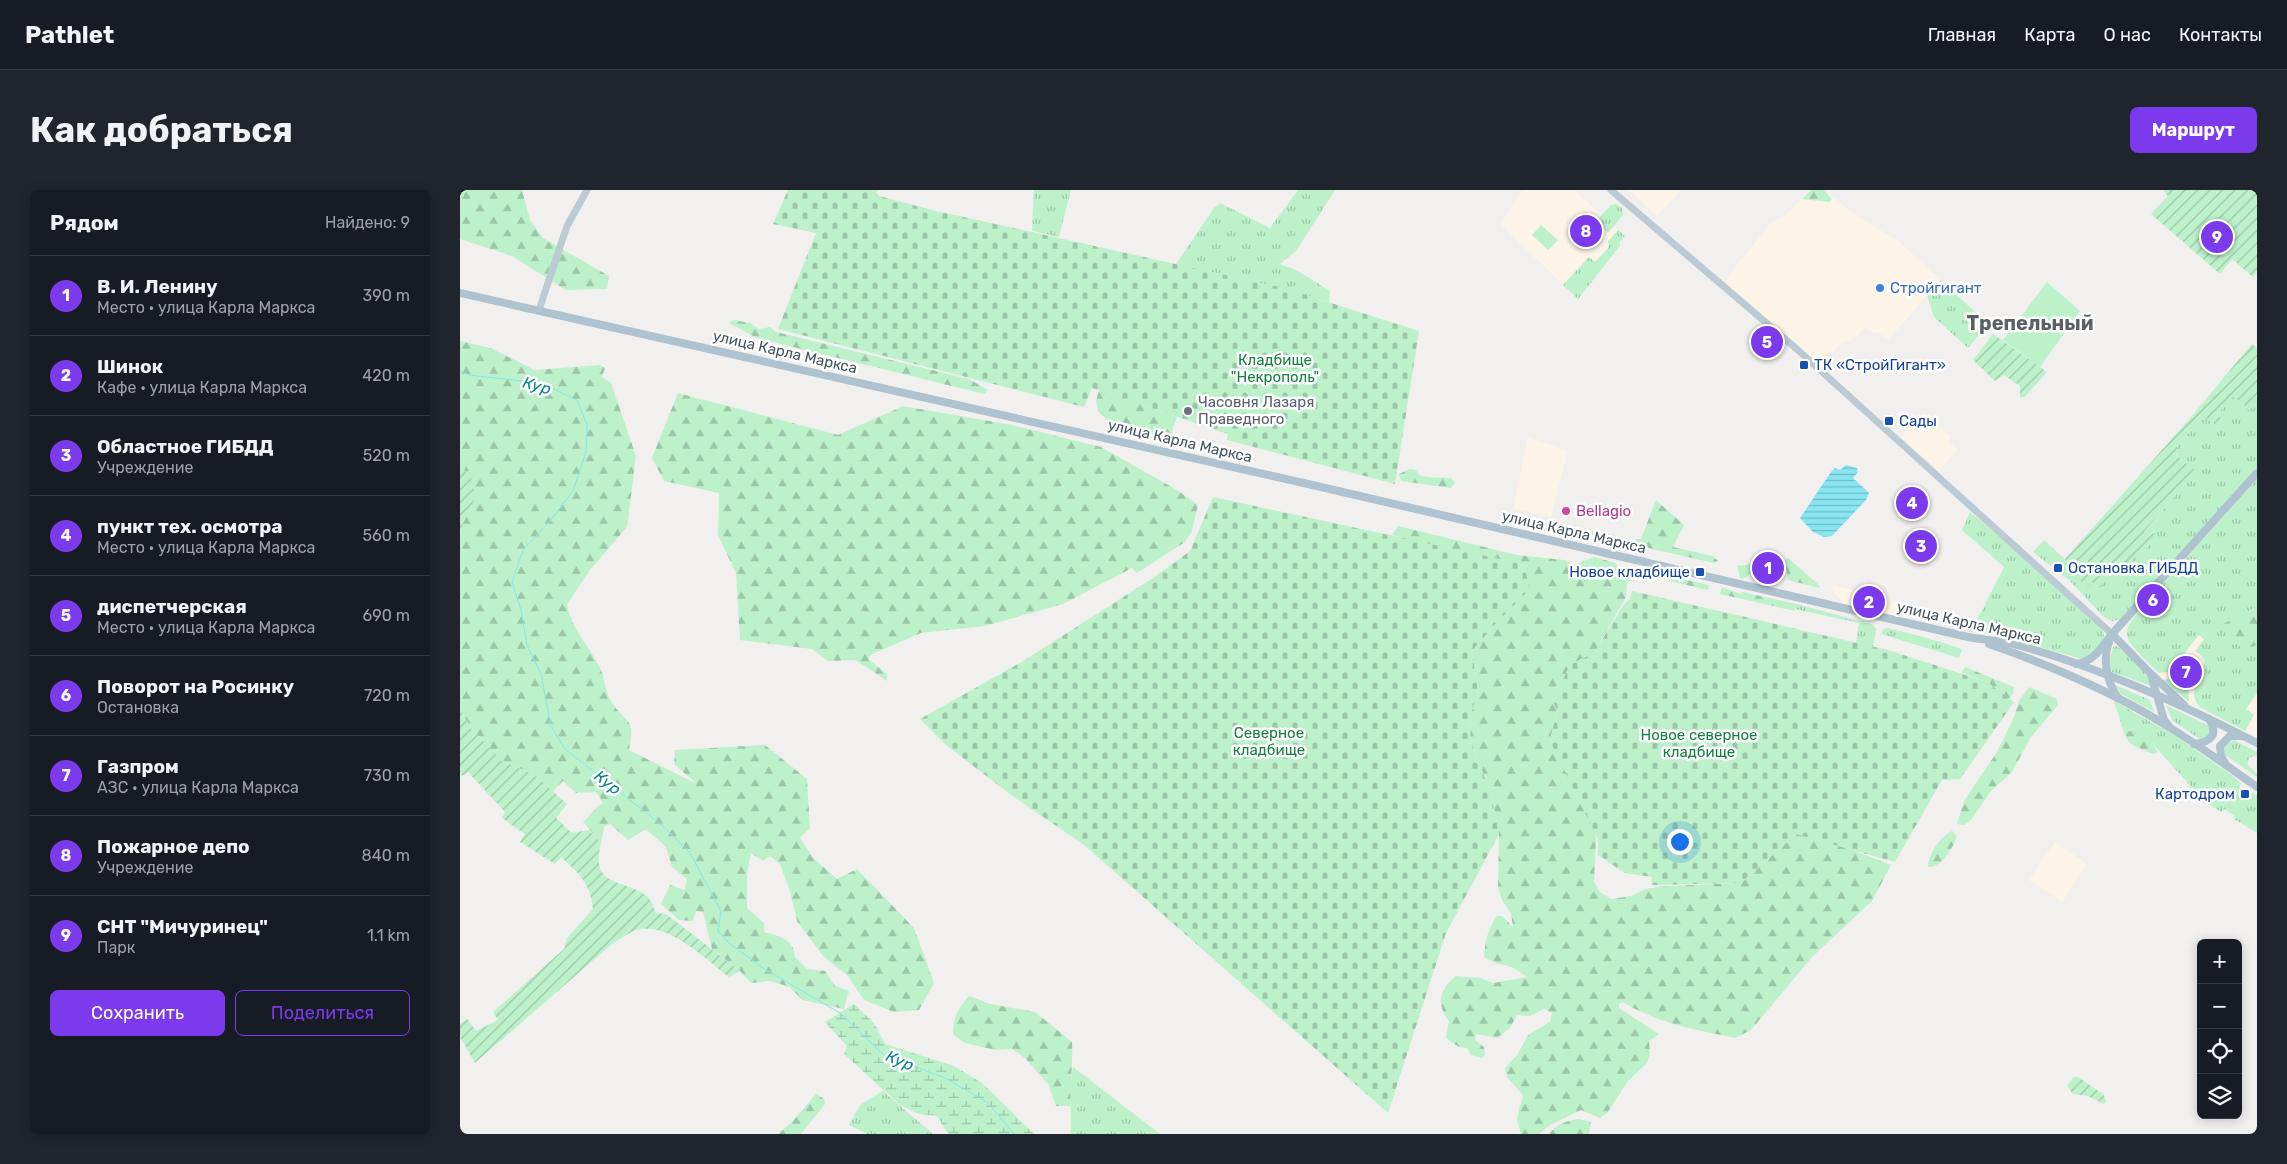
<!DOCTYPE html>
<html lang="ru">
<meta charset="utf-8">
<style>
body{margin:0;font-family:Rubik,sans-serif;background:#20242c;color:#f1f3f6}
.controls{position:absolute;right:15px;bottom:15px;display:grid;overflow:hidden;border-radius:8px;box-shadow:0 2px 12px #0003}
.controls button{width:45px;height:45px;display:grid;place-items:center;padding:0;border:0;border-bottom:1px solid #363941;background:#171b24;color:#f1f3f6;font:25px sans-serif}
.you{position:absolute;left:1219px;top:651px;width:18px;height:18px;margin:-12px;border:4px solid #fff;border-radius:50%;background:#1a73e8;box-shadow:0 0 0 8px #1a73e833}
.badge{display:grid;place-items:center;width:32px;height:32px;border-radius:50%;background:#7c3aed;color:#fff;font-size:16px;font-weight:700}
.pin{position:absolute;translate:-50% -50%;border:2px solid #fff;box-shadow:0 1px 5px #0006}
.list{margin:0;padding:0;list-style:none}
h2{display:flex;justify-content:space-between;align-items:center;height:65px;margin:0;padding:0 20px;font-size:21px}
h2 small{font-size:16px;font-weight:400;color:#9ea1a6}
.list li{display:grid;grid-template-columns:32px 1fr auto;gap:15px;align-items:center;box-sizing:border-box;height:80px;padding:0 20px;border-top:1px solid #363941}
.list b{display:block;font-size:19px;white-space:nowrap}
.list p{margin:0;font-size:16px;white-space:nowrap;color:#9ea1a6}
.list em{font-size:16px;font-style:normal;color:#9ea1a6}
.actions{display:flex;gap:10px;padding:15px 20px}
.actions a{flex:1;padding:11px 0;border:1px solid #7c3aed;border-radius:8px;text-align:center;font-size:18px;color:#7c3aed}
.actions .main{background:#7c3aed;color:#fff}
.icon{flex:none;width:28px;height:28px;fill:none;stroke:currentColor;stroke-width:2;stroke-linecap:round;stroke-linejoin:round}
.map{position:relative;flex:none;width:1797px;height:944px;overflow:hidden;border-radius:8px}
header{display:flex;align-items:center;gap:30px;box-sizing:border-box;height:70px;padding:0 25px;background:#171b24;border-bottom:1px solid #363941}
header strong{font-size:24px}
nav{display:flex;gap:28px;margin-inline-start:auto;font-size:18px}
.intro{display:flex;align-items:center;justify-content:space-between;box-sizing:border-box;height:120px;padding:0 30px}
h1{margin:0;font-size:35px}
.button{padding:12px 22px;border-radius:8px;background:#7c3aed;color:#fff;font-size:18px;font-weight:700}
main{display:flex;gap:30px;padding:0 30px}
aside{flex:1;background:#171b24;border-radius:8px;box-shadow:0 2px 12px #0003}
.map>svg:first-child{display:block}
.commercial{fill:#fdf4e8}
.grass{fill:url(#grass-tufts)}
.forest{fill:url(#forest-firs)}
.wetland{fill:url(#wetland-marsh)}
.cemetery{fill:url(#cemetery-stones)}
.garden{fill:url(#garden-furrows)}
.pitch{fill:#bcf1ca}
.water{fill:url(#water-rules)}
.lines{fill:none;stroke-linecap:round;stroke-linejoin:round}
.stream{stroke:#87e6f0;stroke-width:1}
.secondary{stroke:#bccad4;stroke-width:7}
.primary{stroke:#aec2cf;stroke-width:8}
.shop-dot{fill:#3f7fe0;stroke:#fff;stroke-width:2}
.transit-dot{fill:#1a4fb4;stroke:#fff;stroke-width:2}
.worship-dot{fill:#6b7280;stroke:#fff;stroke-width:2}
.hotel-dot{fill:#d1479c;stroke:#fff;stroke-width:2}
.labels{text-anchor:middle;stroke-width:5;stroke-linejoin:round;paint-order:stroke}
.shop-label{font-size:15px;fill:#366cbe;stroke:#fff;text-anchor:start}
.street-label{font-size:15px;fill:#46555d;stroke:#fff}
.park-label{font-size:15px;fill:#13833e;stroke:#fff}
.transit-label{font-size:15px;fill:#164399;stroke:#fff;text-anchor:start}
.worship-label{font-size:15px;fill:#5b616d;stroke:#fff;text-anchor:start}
.hotel-label{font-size:15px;fill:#b23c85;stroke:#fff;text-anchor:start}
.water-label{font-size:16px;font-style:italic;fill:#088390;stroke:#fff}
.district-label{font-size:20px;font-weight:bold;fill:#5b6064;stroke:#fff}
</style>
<header>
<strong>Pathlet</strong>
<nav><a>Главная</a><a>Карта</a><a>О нас</a><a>Контакты</a></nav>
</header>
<div class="intro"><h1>Как добраться</h1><a class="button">Маршрут</a></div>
<main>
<aside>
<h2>Рядом<small>Найдено: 9</small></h2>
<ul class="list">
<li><span class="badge">1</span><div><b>В. И. Ленину</b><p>Место · улица Карла Маркса</p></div><em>390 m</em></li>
<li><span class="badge">2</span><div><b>Шинок</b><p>Кафе · улица Карла Маркса</p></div><em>420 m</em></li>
<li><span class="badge">3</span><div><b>Областное ГИБДД</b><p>Учреждение</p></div><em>520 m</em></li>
<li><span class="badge">4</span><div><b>пункт тех. осмотра</b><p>Место · улица Карла Маркса</p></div><em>560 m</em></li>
<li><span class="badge">5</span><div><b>диспетчерская</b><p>Место · улица Карла Маркса</p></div><em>690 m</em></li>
<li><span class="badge">6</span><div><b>Поворот на Росинку</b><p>Остановка</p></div><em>720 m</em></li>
<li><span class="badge">7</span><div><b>Газпром</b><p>АЗС · улица Карла Маркса</p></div><em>730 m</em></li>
<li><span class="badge">8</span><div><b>Пожарное депо</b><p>Учреждение</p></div><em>840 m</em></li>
<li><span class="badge">9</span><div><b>СНТ &quot;Мичуринец&quot;</b><p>Парк</p></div><em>1.1 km</em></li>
</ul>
<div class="actions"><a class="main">Сохранить</a><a>Поделиться</a></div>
</aside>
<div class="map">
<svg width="1797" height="944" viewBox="0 0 1797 944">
<defs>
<pattern id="grass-tufts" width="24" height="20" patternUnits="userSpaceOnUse" patternTransform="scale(1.25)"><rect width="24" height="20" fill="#bcf1ca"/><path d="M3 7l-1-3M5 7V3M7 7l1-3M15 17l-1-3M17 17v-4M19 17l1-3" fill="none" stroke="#9bc6a7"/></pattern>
<pattern id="forest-firs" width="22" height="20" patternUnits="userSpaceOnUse" patternTransform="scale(1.25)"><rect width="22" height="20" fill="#bcf1ca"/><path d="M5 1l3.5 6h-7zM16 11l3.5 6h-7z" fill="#9bc6a7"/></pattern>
<pattern id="wetland-marsh" width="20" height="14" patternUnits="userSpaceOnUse" patternTransform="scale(1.25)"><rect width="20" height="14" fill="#bcf1ca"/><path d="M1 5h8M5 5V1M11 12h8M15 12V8" fill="none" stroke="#9bc6a7"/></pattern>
<pattern id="cemetery-stones" width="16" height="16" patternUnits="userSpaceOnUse" patternTransform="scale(1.25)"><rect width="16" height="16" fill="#bcf1ca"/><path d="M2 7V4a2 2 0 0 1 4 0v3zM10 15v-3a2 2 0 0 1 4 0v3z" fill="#9bc6a7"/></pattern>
<pattern id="garden-furrows" width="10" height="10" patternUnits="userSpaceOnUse" patternTransform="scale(1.25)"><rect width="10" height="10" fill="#bcf1ca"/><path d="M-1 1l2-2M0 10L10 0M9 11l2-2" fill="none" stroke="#9bc6a7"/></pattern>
<pattern id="water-rules" width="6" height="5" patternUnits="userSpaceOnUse" patternTransform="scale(1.25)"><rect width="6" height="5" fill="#87e6f0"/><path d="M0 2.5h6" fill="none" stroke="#70bdc6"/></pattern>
</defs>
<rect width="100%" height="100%" fill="#f2efef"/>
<g class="commercial">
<polygon points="1063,0 1114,0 1165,46 1160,51 1160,56 1118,109 1040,34"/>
<polygon points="1169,0 1221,0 1197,26"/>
<polygon points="1351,0 1364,0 1390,21 1438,51 1481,90 1428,150 1418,142 1412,143 1406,138 1389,152 1387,150 1355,176 1303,131 1266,92 1268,86 1310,34 1325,26"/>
<polygon points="1464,223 1491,247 1489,251 1498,259 1479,281 1441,247"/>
<polygon points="1068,247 1108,261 1091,327 1053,318"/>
<polygon points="1372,395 1452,415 1447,431 1388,417 1373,402"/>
<polygon points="1736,439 1770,466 1731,515 1696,486"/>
<polygon points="1797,500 1797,547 1783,540 1791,526 1783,521"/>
<polygon points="1595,652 1627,674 1602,712 1569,690"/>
</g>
<g class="grass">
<polygon points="574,0 611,0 599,47 572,41"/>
<polygon points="838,0 875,0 836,61 820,74 838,81 870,101 869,112 809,95 716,74 754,18 760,13 810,38"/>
<polygon points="1156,14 1162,18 1163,25 1148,43 1136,31 1151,15"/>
<polygon points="1158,40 1165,46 1160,51 1160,56 1118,109 1103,95 1129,67 1135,72 1149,57 1148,51"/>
<polygon points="1481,90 1528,134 1508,158 1474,127 1467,105"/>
<polygon points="1772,205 1789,220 1797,212 1797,279 1663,429 1652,431 1644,427 1609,390 1573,362 1584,350 1608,372 1626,397 1632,392 1639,397 1735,282 1716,264 1716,257 1743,225 1759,238 1757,225"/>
<path d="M1797 289V420L1794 418 1765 433 1772 452 1786 459 1797 455V503L1786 519 1794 525 1785 541 1740 517C1726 503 1741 487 1745 472L1742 466 1735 461 1744 449 1739 445 1709 482 1699 483C1691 475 1666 454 1667 444 1667 434 1675 427 1680 420Z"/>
<path d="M1510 322 1600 398 1642 439C1650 452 1633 462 1625 470L1513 438 1544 377 1502 340Z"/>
<polygon points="1336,414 1412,434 1416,439 1413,457 1396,453 1399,433 1335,419"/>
<path d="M1427 438C1437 440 1499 456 1502 460L1499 468 1421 444 1424 439Z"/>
<path d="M1656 456C1667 461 1689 485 1691 496L1652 482 1649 472 1653 457Z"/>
<polygon points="1716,487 1728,496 1729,512 1703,490"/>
<polygon points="1655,495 1690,510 1694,522 1661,504"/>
<polygon points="1654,511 1714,545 1773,586 1781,594 1778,602 1786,607 1793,603 1797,605 1797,643 1774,629 1775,626 1764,619 1761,622 1743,610 1692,553 1662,537"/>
<polygon points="1706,515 1751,537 1749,546 1741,550 1712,530"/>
<polygon points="1774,550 1797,562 1797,565 1789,568 1787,574 1797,584 1797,587 1765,565 1764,556"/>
<polygon points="613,877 700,944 611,944 610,895"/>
<polygon points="423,901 473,944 407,944 389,935 400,915"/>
</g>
<g class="forest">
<polygon points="0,0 62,0 70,30 83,48 149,86 147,99 106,100 52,66 0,49"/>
<polygon points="1351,0 1364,0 1372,9 1369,12 1342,9"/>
<polygon points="274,130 290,133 299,139 310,137 316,142 509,189 528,200 524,204 297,148 269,133"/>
<path d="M0 151 30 158 75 180 140 175 145 178 142 187 151 193 176 266 167 337 130 380 107 414C112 440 127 453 139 476 145 487 145 502 152 513 168 536 175 526 169 560L237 594 214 574 215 560 305 555 347 589 350 638 340 648 353 668 377 689 397 679 454 738 474 793 459 820 434 822 404 810 387 785 363 766 337 731 330 701 320 674 310 666 303 671 291 663 287 684V718L304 733V742C319 746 334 749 335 767L347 779 365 781 375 796 389 801 384 819 342 810 330 797 310 791 291 793 280 781 252 759 243 722 236 721 233 731 219 730 201 714 210 695 225 700 227 689 212 677 206 657 186 639 168 650 150 634 144 637 141 653 123 632C131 625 134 618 143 613L136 602 116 603 103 591 93 601 75 585 42 571 11 538 0 519V343L5 327 10 319H0Z"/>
<polygon points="639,200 717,227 707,254 654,237 638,221 636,211"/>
<polygon points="218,203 378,245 443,216 552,235 641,257 717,300 738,315 732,341 725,352 677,383 672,378 603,414 525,436 461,443 410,465 409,470 427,484 427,491 396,470 368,471 352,459 280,450 276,383 258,345 259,303 204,291 192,268"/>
<path d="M950 279 956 280 959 285C971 289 979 287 991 288L995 293 991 298 941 291 939 284Z"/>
<polygon points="1196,310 1224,335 1213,357 1253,366 1258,371 1254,373 1175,355 1174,352 1177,349 1181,349"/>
<path d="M938 336 1057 365 1104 370 1114 375 1134 367 1156 373 1158 378 1169 384 1171 390 1167 393 1166 407 1134 463 1111 474 1092 509 1097 520 1090 551 1134 638 1136 647 1134 692 1140 702 1151 709 1171 706 1186 699 1204 696 1281 693 1336 644 1387 658 1431 675 1412 711 1352 767 1291 840 1275 848C1237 840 1196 833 1163 812L1159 814V818L1199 844 1189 851 1190 863 1187 873 1168 891 1147 923 1140 928 1121 920 1090 935 1079 944H1061L1057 929 1063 905 1047 887 1045 878 1057 865 1068 845 1090 832 1092 823 1084 819 1070 826 1057 825 1050 838 1037 848 1016 844 1015 850 1024 857 1025 865 1022 868 1011 865 1007 858 999 857 986 848 989 831C975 813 980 799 996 786L1021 788 1033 793 1067 787 1052 777 1036 773 1024 767C1025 751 1028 739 1037 726H1042L1053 737 1051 724 1042 710 1038 697 1039 644 1031 604 1010 549 1011 524 1018 501 1012 461 1036 433 962 353 932 345Z"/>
<polygon points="1122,339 1170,349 1170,352 1115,342 1116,340"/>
<path d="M1302 366H1305L1307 370C1303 375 1290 385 1283 389L1280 388 1277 376 1292 374Z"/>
<polygon points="1328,368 1360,396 1359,398 1328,390 1325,370"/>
<polygon points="1177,378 1248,395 1249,398 1247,400 1175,382 1173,379"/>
<polygon points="1262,397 1281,404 1282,402 1336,414 1335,421 1260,404"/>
<polygon points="1794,418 1797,420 1797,455 1786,459 1772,452 1763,438 1765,433"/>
<polygon points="1505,477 1554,497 1553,504 1549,509 1527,492 1502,483"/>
<polygon points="1569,497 1597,509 1598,515 1571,547 1552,582 1531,601 1511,630 1504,635 1497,634 1504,611 1537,562 1554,527 1559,511"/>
<path d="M1662 537 1692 553 1698 562 1693 564C1675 555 1668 558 1662 537Z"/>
<path d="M1492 641 1497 646C1493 657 1482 678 1468 677 1468 664 1481 646 1492 641Z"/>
<path d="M509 806 530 814 575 822 612 852C613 874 610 894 610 916H596L588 894 565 868 552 859 535 860 505 853 493 844C493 828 498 818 509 806Z"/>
<polygon points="356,904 364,909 365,914 341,944 318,944 334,930"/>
<path d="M1119 929 1131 932 1129 944H1089C1097 933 1107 931 1119 929Z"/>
</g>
<polygon class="wetland" points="394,814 414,833 425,854 494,876 522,893 574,944 488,944 477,926 459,924 440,915 384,864 387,856 365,832"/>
<g class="cemetery">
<polygon points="328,0 419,0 416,2 419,6 472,20 824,98 959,141 935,294 767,250 768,244 632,198 624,217 318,139 356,43 313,34"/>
<polygon points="753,307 1063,374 1069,394 1066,403 1036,433 1012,461 1018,501 1011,524 1010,549 1031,604 1039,644 986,743 928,923 623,654 551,605 486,555 460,529 560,473 693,388 730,361"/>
<polygon points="1172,401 1428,460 1527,492 1554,512 1500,589 1482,590 1435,672 1336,644 1281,693 1191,695 1192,687 1165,683 1138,665 1138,649 1090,551 1097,520 1092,509 1111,474 1134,463 1164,414 1170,409"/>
</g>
<g class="garden">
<polygon points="1703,0 1797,0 1797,82 1793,87 1772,69 1760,84 1691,24 1708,6"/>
<polygon points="1533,144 1587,182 1565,207 1560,207 1560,196 1544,185 1535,191 1513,170"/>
<polygon points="1792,154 1797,158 1797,212 1790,220 1772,206 1757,225 1765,232 1759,238 1743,225 1716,257 1716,265 1736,282 1684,342 1697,344 1689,356 1661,380 1657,377 1639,398 1632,392 1626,398 1605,369 1726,233"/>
<polygon points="0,280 10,281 15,307 0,341"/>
<path d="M0 519 11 538 42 571 75 585 107 614 96 628 112 643 129 640 141 653C130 698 161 688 187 706 191 709 194 718 196 723L206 724 280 781 269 787C245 769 209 731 176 740 168 743 159 750 152 754L15 873 0 847V834L7 829 16 841 38 830 33 822 104 759 107 748 133 719C130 692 120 685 101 667L95 674 60 652 65 644 42 628 45 622 8 582 2 586 0 583Z"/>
<polygon points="1614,887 1618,887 1644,905 1646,912 1644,914 1628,906 1613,904 1607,896"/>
</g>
<g class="pitch">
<polygon points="1081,35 1098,50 1088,60 1072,45"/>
<polygon points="1587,92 1620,121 1580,177 1543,150"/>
</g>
<polygon class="water" points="1386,275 1397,278 1398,282 1393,288 1409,303 1406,310 1372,346 1364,347 1353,342 1340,328 1371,282 1375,278 1380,280"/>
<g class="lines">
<polyline class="stream" points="0,181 9,185 81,193 117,210 127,235 126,262 113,301 90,331 63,360 52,392 61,420 67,455 81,484 91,536 105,559 203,636 230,663 261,721 258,741 269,753 303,778 380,823 424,865 485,888 527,912 554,944"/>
<g class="secondary">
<polyline points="1151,0 1339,161 1652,444"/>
<polyline points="79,120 107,36 127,0"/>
</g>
<g class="primary">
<path d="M0 103 848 294 1508 447C1525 450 1544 451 1561 456 1643 479 1722 514 1797 553"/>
<polyline points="1652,444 1690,483 1724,515"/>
<path d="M1649 452C1642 470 1647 492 1658 508"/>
<path d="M1529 454C1592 476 1656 503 1712 539 1741 557 1769 577 1797 597"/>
<path d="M1616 474C1635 471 1641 458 1652 444L1797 283"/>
<polyline points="1691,485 1704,530 1708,535"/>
<path d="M1734 554C1751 552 1759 545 1749 529"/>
<polyline points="1766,575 1761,566 1760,556 1770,546 1781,546"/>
</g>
</g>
<circle class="shop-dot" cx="1420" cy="98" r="5"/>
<g class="transit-dot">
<rect x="1339" y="170" width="10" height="10" rx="2.5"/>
<rect x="1424" y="226" width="10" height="10" rx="2.5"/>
<rect x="1593" y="373" width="10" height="10" rx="2.5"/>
<rect x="1235" y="377" width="10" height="10" rx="2.5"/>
<rect x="1780" y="599" width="10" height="10" rx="2.5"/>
</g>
<circle class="worship-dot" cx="728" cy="221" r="5"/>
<circle class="hotel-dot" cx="1106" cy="321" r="5"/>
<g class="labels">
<g class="shop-label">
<text x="1430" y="103">Стройгигант</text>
</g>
<g class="street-label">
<text transform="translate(325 162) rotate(13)" y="5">улица Карла Маркса</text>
<text transform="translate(720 251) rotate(13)" y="5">улица Карла Маркса</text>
<text transform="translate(1114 342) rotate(13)" y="5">улица Карла Маркса</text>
<text transform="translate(1509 433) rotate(13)" y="5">улица Карла Маркса</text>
</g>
<g class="park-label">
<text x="815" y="175">Кладбище<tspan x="815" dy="17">"Некрополь"</tspan></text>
<text x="809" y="548">Северное<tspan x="809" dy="17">кладбище</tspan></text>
<text x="1239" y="550">Новое северное<tspan x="1239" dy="17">кладбище</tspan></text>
</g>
<g class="transit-label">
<text x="1354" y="180">ТК «СтройГигант»</text>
<text x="1439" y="236">Сады</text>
<text x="1608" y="383">Остановка ГИБДД</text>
<text x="1230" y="387" text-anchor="end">Новое кладбище</text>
<text x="1775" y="609" text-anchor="end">Картодром</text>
</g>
<g class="worship-label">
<text x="738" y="217">Часовня Лазаря<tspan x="738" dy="17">Праведного</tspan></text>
</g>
<g class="hotel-label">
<text x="1116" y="326">Bellagio</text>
</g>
<g class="water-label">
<text transform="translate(77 195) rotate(16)" y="6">Кур</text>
<text transform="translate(148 592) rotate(38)" y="6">Кур</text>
<text transform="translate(440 870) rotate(23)" y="6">Кур</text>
</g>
<g class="district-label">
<text x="1570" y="140">Трепельный</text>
</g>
</g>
</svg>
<div class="controls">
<button>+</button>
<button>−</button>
<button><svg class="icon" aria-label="locate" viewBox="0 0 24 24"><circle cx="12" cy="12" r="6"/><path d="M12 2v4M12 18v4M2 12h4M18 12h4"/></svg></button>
<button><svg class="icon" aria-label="layers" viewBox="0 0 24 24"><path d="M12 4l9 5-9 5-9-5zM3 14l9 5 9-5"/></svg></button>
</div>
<div class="you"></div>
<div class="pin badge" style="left:1308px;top:378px">1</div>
<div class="pin badge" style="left:1409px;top:412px">2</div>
<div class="pin badge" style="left:1461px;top:356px">3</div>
<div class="pin badge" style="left:1452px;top:313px">4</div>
<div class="pin badge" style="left:1307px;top:152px">5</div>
<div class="pin badge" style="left:1693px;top:410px">6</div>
<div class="pin badge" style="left:1726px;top:482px">7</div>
<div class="pin badge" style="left:1126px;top:41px">8</div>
<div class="pin badge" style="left:1757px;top:47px">9</div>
</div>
</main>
